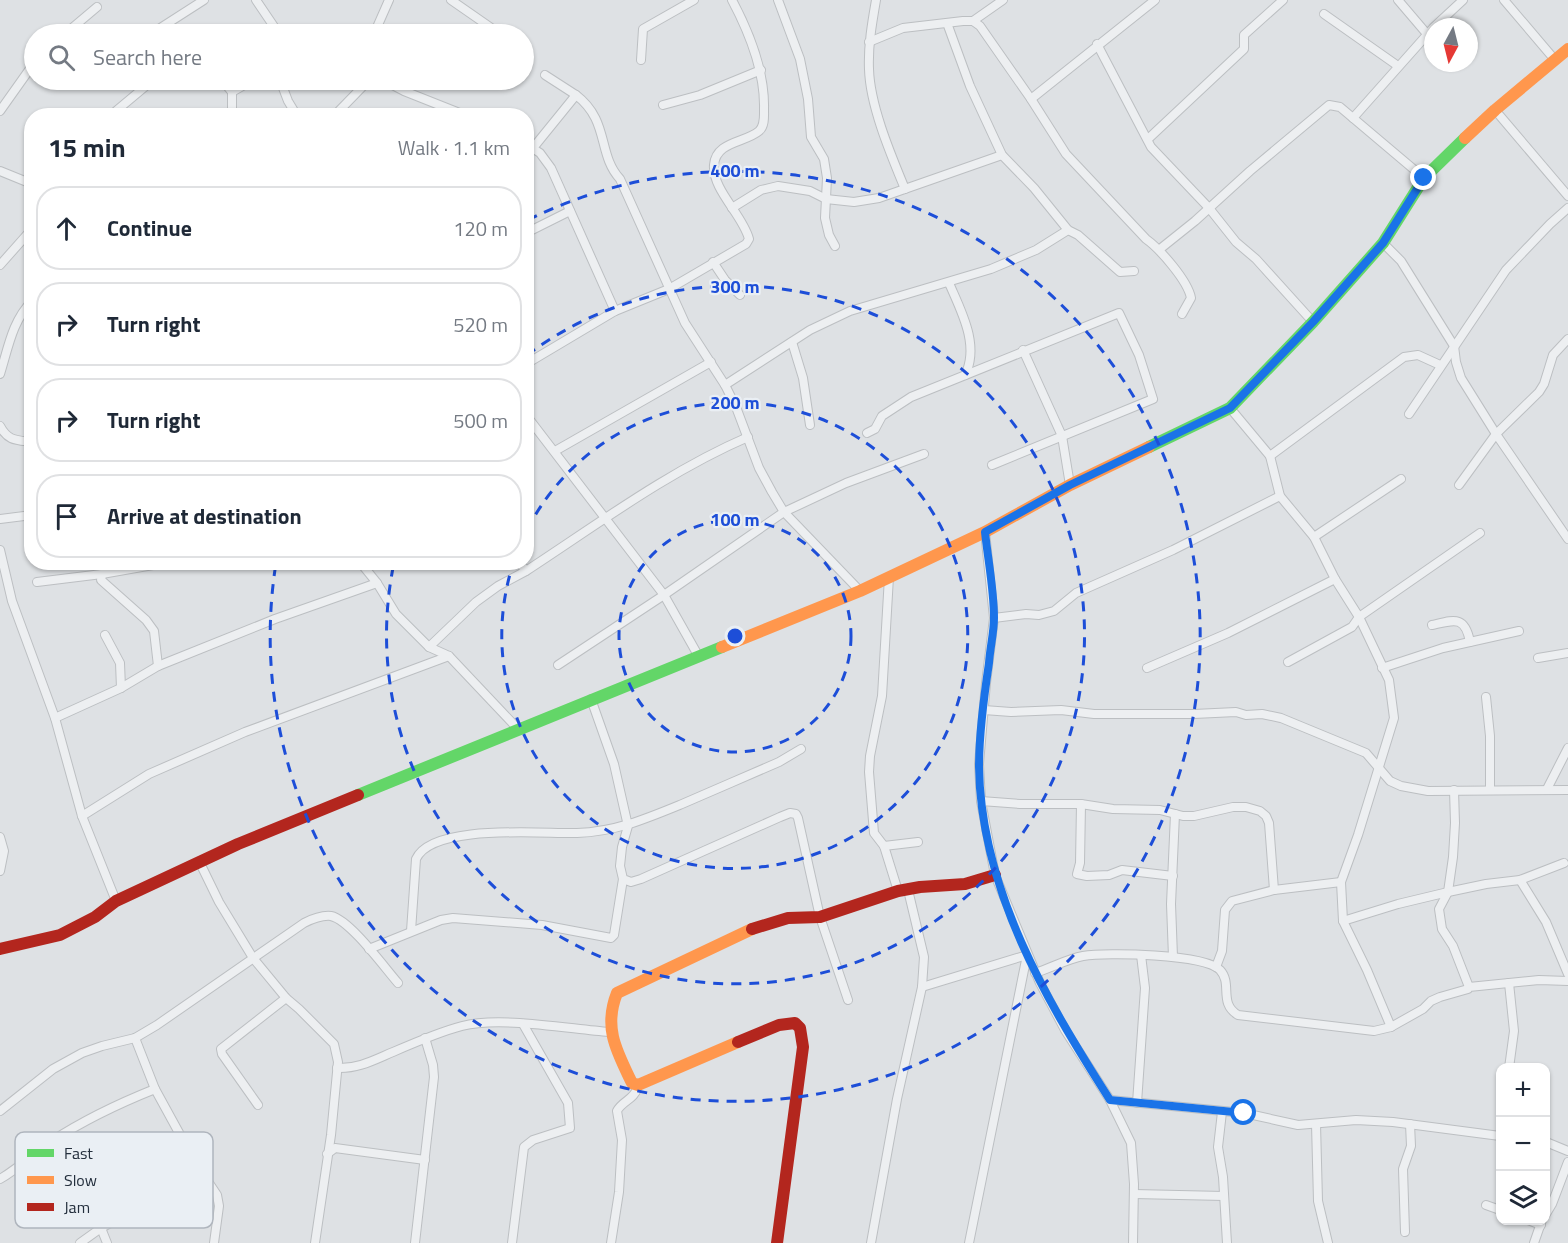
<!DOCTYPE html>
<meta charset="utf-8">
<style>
body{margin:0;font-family:"Titillium Web",sans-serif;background:#f6f6f7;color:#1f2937}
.controls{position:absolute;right:18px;bottom:18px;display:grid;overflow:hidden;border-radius:12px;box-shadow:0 2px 4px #0004}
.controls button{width:54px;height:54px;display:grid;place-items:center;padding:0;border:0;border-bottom:2px solid #e0e1e3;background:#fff;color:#1f2937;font:30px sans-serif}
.compass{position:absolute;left:1424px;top:18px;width:54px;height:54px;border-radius:50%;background:#fff;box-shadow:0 2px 4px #0004;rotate:187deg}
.stop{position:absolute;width:18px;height:18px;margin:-14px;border:4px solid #1a73e8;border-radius:50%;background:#fff}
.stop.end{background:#1a73e8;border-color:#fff;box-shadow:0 2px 6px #0008}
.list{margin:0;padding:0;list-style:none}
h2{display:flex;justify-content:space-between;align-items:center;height:78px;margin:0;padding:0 24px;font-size:26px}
h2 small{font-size:20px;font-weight:400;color:#747a83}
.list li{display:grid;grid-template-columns:39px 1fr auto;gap:18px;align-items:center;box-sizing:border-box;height:84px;margin:0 12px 12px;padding:0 12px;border:2px solid #e0e1e3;border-radius:24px}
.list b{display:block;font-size:22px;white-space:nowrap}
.list em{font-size:20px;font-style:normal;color:#747a83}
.icon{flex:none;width:33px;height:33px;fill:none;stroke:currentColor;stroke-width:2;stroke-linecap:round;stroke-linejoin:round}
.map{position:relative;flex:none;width:1568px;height:1243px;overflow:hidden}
.search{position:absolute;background:#fff;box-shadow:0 2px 4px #0004;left:24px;top:24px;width:510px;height:66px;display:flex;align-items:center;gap:15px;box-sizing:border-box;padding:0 21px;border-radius:33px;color:#747a83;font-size:22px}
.panel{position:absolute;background:#fff;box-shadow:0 2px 4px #0004;left:24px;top:108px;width:510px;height:462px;border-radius:24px}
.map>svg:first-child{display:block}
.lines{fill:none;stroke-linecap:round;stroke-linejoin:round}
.street-casing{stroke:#bcbfc2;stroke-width:10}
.street{stroke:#edeff1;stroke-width:8}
.fast{stroke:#63d668;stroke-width:12}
.slow{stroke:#ff974d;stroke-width:12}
.jam{stroke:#b3261e;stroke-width:12}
.route{stroke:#1a73e8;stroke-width:8}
.ring{fill:none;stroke:#1d4ed8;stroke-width:3;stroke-dasharray:10 8}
.key{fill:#eaeff4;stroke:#afb5bd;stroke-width:1.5}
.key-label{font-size:16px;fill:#242f3d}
.centre{fill:#1d4ed8;stroke:#eaeff4;stroke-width:3}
.ring-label{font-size:18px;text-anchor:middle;font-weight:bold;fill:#1d4ed8;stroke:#eaeff4;stroke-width:4.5;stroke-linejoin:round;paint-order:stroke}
</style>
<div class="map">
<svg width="1568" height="1243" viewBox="0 0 1568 1243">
<rect width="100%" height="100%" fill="#dee1e4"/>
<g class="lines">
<g class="street-casing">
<g id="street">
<polyline points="256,0 279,34"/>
<polyline points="451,0 500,34"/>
<polyline points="778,0 800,59 808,99 811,137 824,159 827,178 825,218 829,235 835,246"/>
<path d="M876 0C872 23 868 46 869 69 870 106 891 155 905 189"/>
<polyline points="1398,0 1427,34"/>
<polyline points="1504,0 1555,60"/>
<polyline points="1324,14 1398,66"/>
<polyline points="973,21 1003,0"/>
<polyline points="947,23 970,86 1002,155 1034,188 1068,230 1078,235 1120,272 1134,271"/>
<polyline points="1434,27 1463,0"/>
<polyline points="65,34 97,7"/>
<polyline points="151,34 204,0"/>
<polyline points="306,34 307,34"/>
<polyline points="374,34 389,0"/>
<path d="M869 42 903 28 963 21H973L980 26 1031 99 1066 154 1146 239C1160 249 1188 281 1191 298L1182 314"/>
<polyline points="1097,44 1151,147 1209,208 1236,242 1256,259 1313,322"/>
<polyline points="641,60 643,29 694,0"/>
<polyline points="545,75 576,95"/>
<polyline points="222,80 232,92 232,116"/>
<polyline points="280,80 288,101 297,116"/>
<polyline points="383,80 404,91 467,116"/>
<polyline points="232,92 253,80"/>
<polyline points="1031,99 1155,0"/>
<polyline points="663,105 700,95 761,70"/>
<polyline points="1495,110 1568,196"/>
<polyline points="0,111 34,63"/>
<polyline points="110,116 153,80"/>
<polyline points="334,116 369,80"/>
<polyline points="1353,118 1433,28"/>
<polyline points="1148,139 1244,49 1244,35 1283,0"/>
<polyline points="526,144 540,153 551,168 615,311"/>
<path d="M533 148 576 95C610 121 597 154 620 179L685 323 725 385 736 407 759 468 772 492 784 512 860 591"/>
<polyline points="0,171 32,184"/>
<polyline points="732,208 761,190 778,186 810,191 826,199 854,202 879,198 1002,155"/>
<polyline points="526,233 570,211"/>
<polyline points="1383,243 1401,261 1454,346 1456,362 1461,378 1496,434 1568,539"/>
<polyline points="1160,249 1195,221 1250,171 1329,105 1340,107 1424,178"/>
<polyline points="713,262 725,280 740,295"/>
<polyline points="0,265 32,229"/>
<path d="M949 283C961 311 980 345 965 375"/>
<polyline points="526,306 528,305"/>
<polyline points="792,342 803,378 810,425"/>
<polyline points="1023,350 1062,436 1070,485"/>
<path d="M526 364 615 311 669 289 746 244 749 239C743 215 712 190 714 165 716 141 745 143 759 131 765 126 764 116 764 109 765 72 749 32 732 0"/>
<path d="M0 374C8 349 12 321 32 301"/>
<polyline points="725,385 810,330 850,311 991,269 1036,250 1068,230"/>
<polyline points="1230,408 1270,456 1280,496 1314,537 1335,579 1359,617 1389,680 1394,718 1358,835 1341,882 1343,921 1367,970 1391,1027"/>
<polyline points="1409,414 1506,270 1550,224 1568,208"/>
<polyline points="526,415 664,595 699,657"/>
<path d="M0 426C8 441 16 440 32 442"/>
<polyline points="867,433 875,429 882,416 911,397 1119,313 1139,355 1153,399 992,465"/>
<polyline points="555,451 711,362"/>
<polyline points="1270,456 1404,357 1418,355 1440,365"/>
<polyline points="1459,485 1496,434 1539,392 1544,384 1553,355 1568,339"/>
<polyline points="0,519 32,515"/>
<polyline points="985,532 994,618 986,683 979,764 981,801 995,875 1040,983 1065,1030 1110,1100 1131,1143 1134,1184 1133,1243"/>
<polyline points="1314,537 1401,479"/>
<polyline points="0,550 12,601 55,718 82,816 116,901"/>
<polyline points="360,562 377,583 396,614 429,647 449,656 518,729"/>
<path d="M519 562 526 571C598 524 669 471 748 437"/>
<polyline points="102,574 101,580 146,620 154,631 158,666"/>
<polyline points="889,577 882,696 870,756 869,772 874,833 884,846 898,891"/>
<polyline points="37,582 102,574 170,562"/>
<polyline points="994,618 1026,614 1039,615 1054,611 1076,593 1173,550 1280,496"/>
<path d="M1432 625C1454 620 1465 615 1470 642"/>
<polyline points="105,635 120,663 121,688"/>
<polyline points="429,647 476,602 498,586 526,571"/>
<polyline points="1538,658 1568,653"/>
<polyline points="1288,662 1352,627 1359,617 1480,533"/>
<polyline points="558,665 664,595 784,512 846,483 924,454"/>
<polyline points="1147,668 1228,633 1335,579"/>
<polyline points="1382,668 1443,648 1519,631"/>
<polyline points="1486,697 1490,736 1490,790"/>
<polyline points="591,699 614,764 628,826 622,847 620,866 623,879 631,882 641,879 780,817 790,813 796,814 798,818 820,917 848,1000"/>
<polyline points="984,710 1011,712 1061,710 1094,714 1194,714 1236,712 1246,715 1262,714 1281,718 1366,753 1390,781 1401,786 1428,791 1568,790"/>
<polyline points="55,718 121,688 158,666 275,619 377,583"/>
<polyline points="1547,789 1568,748"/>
<polyline points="1454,790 1455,823 1453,857 1448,892 1439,909 1442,929 1453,946 1469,987"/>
<polyline points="981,801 1020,804 1081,804 1113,809 1160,810 1183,816 1194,816 1233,807 1246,807 1260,811 1266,816 1269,823 1274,890"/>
<polyline points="1081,804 1080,863 1077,874 1087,876 1109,875 1122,870 1173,876"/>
<polyline points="82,816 149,774 245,732 449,656"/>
<polyline points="0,837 4,851 0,871"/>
<polyline points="884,846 918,842"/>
<polyline points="200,863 219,902 253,958 286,998 299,1009 334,1044 338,1062 331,1135 315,1243"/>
<polyline points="1520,880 1546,922 1568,974"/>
<polyline points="1343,921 1398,904 1448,892 1486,884 1520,880 1564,863"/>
<path d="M411 931 416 859C432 823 542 834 577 833 615 832 648 818 682 804 714 790 747 776 779 762L801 749"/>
<polyline points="369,949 441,920 453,918 542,925 611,938 614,935 623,879"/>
<polyline points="1173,957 1171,904 1175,814"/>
<polyline points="1216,967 1222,951 1225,910 1232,901 1274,890 1341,882"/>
<path d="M1035 973C1051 968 1067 959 1083 956 1107 952 1204 954 1220 970 1233 984 1218 1003 1238 1015L1374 1031 1391 1027 1423 1009 1431 1001 1440 997 1468 989 1469 987 1539 980 1568 981"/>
<polyline points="922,987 1027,955 969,1243"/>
<polyline points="135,1038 155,1089 195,1162 217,1195 219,1206 214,1243"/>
<path d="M337 1068C358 1069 374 1060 393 1052 416 1042 439 1032 462 1026 500 1016 569 1029 609 1032"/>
<polyline points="1509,1068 1514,1031 1509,983"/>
<polyline points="1110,1100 1244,1113 1298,1125 1356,1120 1393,1122 1500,1136"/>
<polyline points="1137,1103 1145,988 1141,955"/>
<polyline points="258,1105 222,1054 221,1049 286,998"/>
<path d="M0 1111 53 1069 82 1053 102 1046 135 1038 157 1025 304 923C312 919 322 915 331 916 350 920 384 967 398 983"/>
<polyline points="1222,1112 1218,1147 1223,1177 1227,1243"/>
<polyline points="1316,1124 1318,1201 1328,1243"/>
<polyline points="1546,1142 1568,1151"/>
<polyline points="327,1154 335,1148 425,1160"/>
<path d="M0 1179C19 1168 34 1153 52 1141 84 1120 120 1103 155 1089"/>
<polyline points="1134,1194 1224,1196"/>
<polyline points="1486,1205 1500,1210"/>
<polyline points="1546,1214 1552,1204 1568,1162"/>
<polyline points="1528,1220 1541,1225"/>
<polyline points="101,1228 107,1243"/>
<polyline points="1405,1232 1403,1169 1411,1146 1410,1124"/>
<polyline points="80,1243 101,1228 127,1214 195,1162"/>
<polyline points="415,1243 434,1077 433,1065 425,1038"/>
<polyline points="512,1243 524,1147 533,1140 570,1128 568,1103 523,1024"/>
<path d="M611 1243 619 1192 622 1140 617 1111C622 1101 635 1099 637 1088L632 1083"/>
<polyline points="871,1243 897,1099 922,987 924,957 908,890"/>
<polyline points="1534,1243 1542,1220"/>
</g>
</g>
<use href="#street" class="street"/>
<g class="fast">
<polyline points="1149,447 1230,408 1313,322 1383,243 1424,178 1465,138"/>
<polyline points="358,795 722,647"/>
</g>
<g class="slow">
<polyline points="1465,138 1495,110 1568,49"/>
<polyline points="722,647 860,591 985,532 1070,485 1149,447"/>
<path d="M738 1042 638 1085 632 1083C617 1052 603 1028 617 993L752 929"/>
</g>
<g class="jam">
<polyline points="752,929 788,918 820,917 898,891 920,887 965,884 995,875"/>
<polyline points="0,949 60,935 95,917 116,901 238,844 358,795"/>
<polyline points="738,1042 779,1025 795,1023 800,1028 803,1047 777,1243"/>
</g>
</g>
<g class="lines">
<path class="route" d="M1244 1113 1110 1100C1046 1000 981 890 979 767 979 734 984 696 989 663 990 648 994 632 994 618 994 590 988 560 985 532L1070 485 1230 408 1313 322 1383 243 1424 178"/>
</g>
<g class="ring">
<circle cx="735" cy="636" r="116"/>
<path d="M527 530A233 233 0 1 1 513 564"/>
<path d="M527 355A349 349 0 1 1 394 563"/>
<path d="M528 220A465 465 0 1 1 276 563"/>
</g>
<rect x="15" y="1132" width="198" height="96" rx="9" class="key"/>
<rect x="27" y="1149" width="27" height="8" fill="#63d668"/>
<rect x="27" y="1176" width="27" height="8" fill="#ff974d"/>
<rect x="27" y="1203" width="27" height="8" fill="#b3261e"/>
<g class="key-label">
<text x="64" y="1159">Fast</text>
<text x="64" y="1186">Slow</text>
<text x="64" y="1213">Jam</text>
</g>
<circle cx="735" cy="636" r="9" class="centre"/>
<g class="ring-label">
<text x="735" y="177">400 m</text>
<text x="735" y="293">300 m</text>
<text x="735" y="409">200 m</text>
<text x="735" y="526">100 m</text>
</g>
</svg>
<div class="controls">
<button>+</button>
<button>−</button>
<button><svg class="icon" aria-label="layers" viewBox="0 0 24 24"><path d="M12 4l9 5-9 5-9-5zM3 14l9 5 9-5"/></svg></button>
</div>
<svg class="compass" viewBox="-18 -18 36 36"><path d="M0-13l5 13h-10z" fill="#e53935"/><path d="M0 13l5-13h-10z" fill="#747a83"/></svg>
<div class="stop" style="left:1244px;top:1113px"></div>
<div class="stop end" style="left:1424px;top:178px"></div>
<div class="search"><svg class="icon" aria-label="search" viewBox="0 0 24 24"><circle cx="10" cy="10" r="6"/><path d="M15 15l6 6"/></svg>Search here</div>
<section class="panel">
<h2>15 min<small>Walk · 1.1 km</small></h2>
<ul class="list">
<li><svg class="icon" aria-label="ahead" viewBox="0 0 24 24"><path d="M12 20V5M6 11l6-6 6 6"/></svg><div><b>Continue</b></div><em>120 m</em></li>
<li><svg class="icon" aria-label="right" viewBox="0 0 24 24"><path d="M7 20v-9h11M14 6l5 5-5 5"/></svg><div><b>Turn right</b></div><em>520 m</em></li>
<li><svg class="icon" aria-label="right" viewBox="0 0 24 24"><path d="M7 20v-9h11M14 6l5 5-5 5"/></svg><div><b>Turn right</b></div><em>500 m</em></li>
<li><svg class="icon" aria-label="arrive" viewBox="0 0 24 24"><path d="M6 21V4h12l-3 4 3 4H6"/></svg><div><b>Arrive at destination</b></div></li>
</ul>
</section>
</div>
